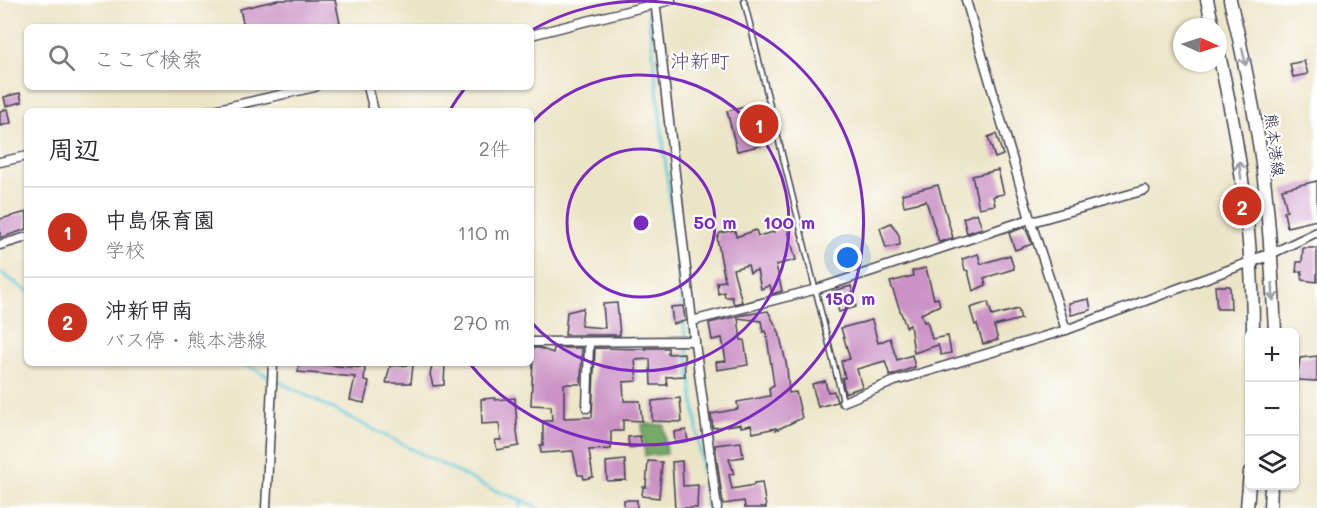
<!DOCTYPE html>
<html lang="ja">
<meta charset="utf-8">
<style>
body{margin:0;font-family:Mali,"Klee One",sans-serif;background:#f7f7f7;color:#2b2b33}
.controls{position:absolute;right:18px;bottom:18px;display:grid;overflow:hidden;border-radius:9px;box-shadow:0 2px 4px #0004}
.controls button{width:54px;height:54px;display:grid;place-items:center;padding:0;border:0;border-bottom:2px solid #e1e1e2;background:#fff;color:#2b2b33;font:30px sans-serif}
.compass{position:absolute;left:1173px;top:18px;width:54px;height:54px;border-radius:50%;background:#fff;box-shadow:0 2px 4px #0004;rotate:93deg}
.you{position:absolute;left:848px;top:258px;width:21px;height:21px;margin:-15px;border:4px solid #fff;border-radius:50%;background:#1a73e8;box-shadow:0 0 0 9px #1a73e833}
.badge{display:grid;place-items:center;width:39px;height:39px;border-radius:50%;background:#c8321e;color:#fff;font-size:20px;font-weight:700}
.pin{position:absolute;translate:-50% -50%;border:3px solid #fff;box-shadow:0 2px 6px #0006}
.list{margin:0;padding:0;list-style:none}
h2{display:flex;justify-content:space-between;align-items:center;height:78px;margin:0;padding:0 24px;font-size:26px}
h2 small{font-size:20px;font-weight:400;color:#7c7c81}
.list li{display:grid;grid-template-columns:39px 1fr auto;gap:18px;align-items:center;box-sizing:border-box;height:90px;padding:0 24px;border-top:2px solid #e1e1e2}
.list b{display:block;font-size:22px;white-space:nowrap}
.list p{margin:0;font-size:20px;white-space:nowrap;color:#7c7c81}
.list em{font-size:20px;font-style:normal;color:#7c7c81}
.icon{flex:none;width:33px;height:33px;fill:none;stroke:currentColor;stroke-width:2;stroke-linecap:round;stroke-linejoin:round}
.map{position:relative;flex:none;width:1317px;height:508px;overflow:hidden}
.search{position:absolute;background:#fff;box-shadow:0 2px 4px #0004;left:24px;top:24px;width:510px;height:66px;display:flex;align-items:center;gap:15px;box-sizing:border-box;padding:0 21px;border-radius:9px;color:#7c7c81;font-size:22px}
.panel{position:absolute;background:#fff;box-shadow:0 2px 4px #0004;left:24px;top:108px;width:510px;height:258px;border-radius:9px}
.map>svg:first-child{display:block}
.forest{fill:#75aa67;stroke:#4c6651;stroke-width:1.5}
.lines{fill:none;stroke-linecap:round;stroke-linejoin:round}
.stream{stroke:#5cc6d7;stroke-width:3}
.building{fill:#cb92c5}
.service-casing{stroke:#403f50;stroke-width:7}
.minor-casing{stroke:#403f50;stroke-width:11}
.tertiary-casing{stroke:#403f50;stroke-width:14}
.primary-casing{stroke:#403f50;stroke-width:15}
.service{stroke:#fff;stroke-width:4}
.minor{stroke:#fff;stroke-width:8}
.tertiary{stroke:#fff;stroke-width:10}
.primary{stroke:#fff;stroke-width:12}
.oneway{stroke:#9c9ca7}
.ring{fill:none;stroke:#7b2cbf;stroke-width:3}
.labels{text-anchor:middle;stroke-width:4.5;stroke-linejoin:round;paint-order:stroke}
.street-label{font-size:16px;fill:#22223b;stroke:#fff}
.quarter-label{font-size:20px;fill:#5d496b;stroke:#fff}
.centre{fill:#7b2cbf;stroke:#fff;stroke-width:3}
.ring-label{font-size:18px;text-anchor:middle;font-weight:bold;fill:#7b2cbf;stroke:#fff;stroke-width:4.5;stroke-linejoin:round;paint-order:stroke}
</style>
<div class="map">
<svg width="1317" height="508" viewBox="0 0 1317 508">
<rect width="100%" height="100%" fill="#fff"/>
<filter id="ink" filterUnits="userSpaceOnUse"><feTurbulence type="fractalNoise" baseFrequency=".0167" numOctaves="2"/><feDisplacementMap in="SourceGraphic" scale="12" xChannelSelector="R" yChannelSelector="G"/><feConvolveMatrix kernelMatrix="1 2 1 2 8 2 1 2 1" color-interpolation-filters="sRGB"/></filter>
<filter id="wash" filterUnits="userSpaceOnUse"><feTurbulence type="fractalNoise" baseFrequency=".008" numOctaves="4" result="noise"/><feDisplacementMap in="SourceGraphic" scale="24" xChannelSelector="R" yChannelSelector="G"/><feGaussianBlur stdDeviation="1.35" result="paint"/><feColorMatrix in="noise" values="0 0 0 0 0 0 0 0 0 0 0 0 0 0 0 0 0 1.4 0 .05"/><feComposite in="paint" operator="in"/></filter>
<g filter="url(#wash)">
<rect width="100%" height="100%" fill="#ece4c6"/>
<polygon class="forest" points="642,424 664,425 666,454 645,456"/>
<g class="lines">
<g class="stream">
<polyline points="647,0 682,308"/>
<polyline points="0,272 27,291"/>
<polyline points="683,318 707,508"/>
<polyline points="242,363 491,489 522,500 538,508"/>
<polyline points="520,508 522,500"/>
</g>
</g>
<g id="blocks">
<g class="building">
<polygon points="278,0 335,0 340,23 324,27 244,27 240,9"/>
<polygon points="1304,61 1308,74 1293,77 1290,64"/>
<polygon points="20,93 22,102 6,106 4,97"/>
<polygon points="759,104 768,144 737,151 727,111"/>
<polygon points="8,109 11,123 0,126 0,111"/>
<polygon points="996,134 1003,155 995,158 988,137"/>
<polygon points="998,170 1004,194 993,196 995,205 979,208 972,176"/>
<polygon points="1317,181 1317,220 1287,227 1284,212 1287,211 1282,189"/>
<polygon points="938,185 953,238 939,242 926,201 904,206 902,194"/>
<polygon points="27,212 27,229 0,238 0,219"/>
<polygon points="977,213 982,228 967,233 963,218"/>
<polygon points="786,222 796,260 776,265 782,291 772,294 770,285 761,289 757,270 750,273 748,265 733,269 742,302 734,304 732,297 725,297 724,292 718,294 717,282 725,281 717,238 720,233 735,230 736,237 756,230 758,236 774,232 772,226"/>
<polygon points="891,223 899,235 900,245 886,248 880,228"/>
<polygon points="1025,227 1032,244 1015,250 1009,233"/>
<polygon points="1303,248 1317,248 1317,282 1302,280 1302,271 1296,272 1297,262 1302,262"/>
<polygon points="978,254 981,264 1010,255 1014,269 984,278 986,285 973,291 968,271 965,270 962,259"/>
<polygon points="926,268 934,299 938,298 940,305 921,314 924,322 927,321 932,339 948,336 951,353 941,355 938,345 914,353 910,325 906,327 890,282 913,276 912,271"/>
<polygon points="851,286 856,307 839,312 833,291"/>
<polygon points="1215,286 1230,286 1231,309 1217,309"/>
<polygon points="1089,299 1091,310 1071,315 1069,303"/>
<polygon points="988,302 992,316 1018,309 1021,319 994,326 998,340 983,344 977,324 975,325 970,308"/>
<polygon points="617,303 620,335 565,335 567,312 583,308 581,326 605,328 603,304"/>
<polygon points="683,306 685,321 673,324 671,307"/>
<polygon points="768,311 779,332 787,367 789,393 796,392 802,418 776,430 776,428 753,433 751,425 741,427 741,424 713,428 711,414 738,409 737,402 770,396 769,388 774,385 766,331 763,332 761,321 738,318 741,340 744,340 748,365 717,370 716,362 726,361 722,338 712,340 709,323 743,315"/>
<polygon points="872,320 878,343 890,338 897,360 912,355 915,367 890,376 885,361 857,369 862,387 845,393 842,378 845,378 841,361 850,359 841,328"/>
<polygon points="531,348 539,348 553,353 554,348 582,348 581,384 564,384 564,418 592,417 595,348 646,349 645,348 668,348 668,354 684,353 685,376 666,377 667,385 651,385 650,359 635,360 637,381 623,382 624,401 640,401 642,421 623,420 623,431 611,431 611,449 589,450 593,477 584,479 583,475 578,475 573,451 541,453 540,445 543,445 543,421 552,421 551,406 531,405 533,361 531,361"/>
<polygon points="1317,356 1317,381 1297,380 1300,358"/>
<polygon points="299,363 365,368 364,381 369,382 364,403 350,400 355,377 298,372"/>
<polygon points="433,363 445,363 444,385 433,386 430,374"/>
<polygon points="413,365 411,383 386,383 390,366"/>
<polygon points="825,381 828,392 834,391 837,402 818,407 812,384"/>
<polygon points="495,398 495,400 515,398 517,425 516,425 519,446 497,450 495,440 501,440 499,423 482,424 481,399"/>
<polygon points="680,398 682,422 652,421 652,401"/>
<polygon points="686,430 688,441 675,443 674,432"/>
<polygon points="640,436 642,446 629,448 628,437"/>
<polygon points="741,442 743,457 729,459 734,473 729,475 732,489 754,485 754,483 762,482 766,508 745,508 744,501 723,504 715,445"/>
<polygon points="625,460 626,480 607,481 606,462"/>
<polygon points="648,461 662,462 659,498 642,496 643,487 646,487"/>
<polygon points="682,461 683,486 698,485 697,508 675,508 672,462"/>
<rect x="624" y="500" width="13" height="8"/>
</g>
</g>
</g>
<g filter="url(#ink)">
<use href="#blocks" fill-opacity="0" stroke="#403f50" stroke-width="1.5"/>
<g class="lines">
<g class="service-casing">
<polyline id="service" points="744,0 843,401"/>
</g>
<g class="minor-casing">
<g id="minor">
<polyline points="655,0 692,321 717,508"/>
<polyline points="966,0 1030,219 1066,330"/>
<polyline points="531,35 671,0"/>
<polyline points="368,87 374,111"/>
<polyline points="209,111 315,87"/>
<polyline points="0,162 27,156"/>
<polyline points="0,245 27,237"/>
<polyline points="1271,254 1317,232"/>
<polyline points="692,321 817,289 1030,219 1035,221 1145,190"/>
<polyline points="531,342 695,341"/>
<polyline points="843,402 895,381 1066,330 1250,262"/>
<polyline points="587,408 589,343"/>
<polyline points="266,508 273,363"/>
</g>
</g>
<g class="tertiary-casing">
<polyline id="tertiary" points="1250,262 1271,254"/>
</g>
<g class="primary-casing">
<g id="primary">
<polyline points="1207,0 1213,27"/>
<path d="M1230 0C1242 49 1252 99 1260 149 1269 209 1272 271 1275 332"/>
<path d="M1218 50C1239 142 1253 238 1253 332"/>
<polyline points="1247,508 1250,472"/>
<polyline points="1270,508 1271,486"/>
</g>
</g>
<use href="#service" class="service"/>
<use href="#minor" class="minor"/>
<use href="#tertiary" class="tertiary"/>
<use href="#primary" class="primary"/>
</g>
<defs><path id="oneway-shaft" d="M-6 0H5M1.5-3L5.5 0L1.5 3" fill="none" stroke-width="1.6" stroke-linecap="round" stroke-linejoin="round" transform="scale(1.5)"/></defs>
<g class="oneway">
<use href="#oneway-shaft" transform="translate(1244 57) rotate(78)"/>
<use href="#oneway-shaft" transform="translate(1240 170) rotate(-98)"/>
<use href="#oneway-shaft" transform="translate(1273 292) rotate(87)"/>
</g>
</g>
<g class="ring">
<circle cx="641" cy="223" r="74"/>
<path d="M531 124A148 148 0 1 1 531 322"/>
<path d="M450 110A222 222 0 0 1 465 88M532 30A222 222 0 1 1 470 364"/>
</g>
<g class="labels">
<g class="street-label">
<text transform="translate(1275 145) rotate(83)" y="6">熊本港線</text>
</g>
<g class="quarter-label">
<text x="700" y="68">沖新町</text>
</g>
</g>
<circle cx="641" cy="223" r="9" class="centre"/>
<g class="ring-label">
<text x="715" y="229">50 m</text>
<text x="789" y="229">100 m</text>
<text x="850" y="305">150 m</text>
</g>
</svg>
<div class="controls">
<button>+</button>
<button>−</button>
<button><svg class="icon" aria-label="layers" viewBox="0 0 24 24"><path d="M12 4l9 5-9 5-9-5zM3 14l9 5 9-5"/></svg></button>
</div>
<svg class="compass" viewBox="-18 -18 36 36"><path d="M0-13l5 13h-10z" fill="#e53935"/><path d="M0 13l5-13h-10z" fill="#7c7c81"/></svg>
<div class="you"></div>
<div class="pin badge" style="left:759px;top:124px">1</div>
<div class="pin badge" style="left:1242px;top:206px">2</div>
<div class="search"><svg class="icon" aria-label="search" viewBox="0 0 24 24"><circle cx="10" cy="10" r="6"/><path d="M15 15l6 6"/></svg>ここで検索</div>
<section class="panel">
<h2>周辺<small>2件</small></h2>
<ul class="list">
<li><span class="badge">1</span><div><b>中島保育園</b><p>学校</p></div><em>110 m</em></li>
<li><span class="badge">2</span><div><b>沖新甲南</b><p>バス停 · 熊本港線</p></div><em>270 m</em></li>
</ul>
</section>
</div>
